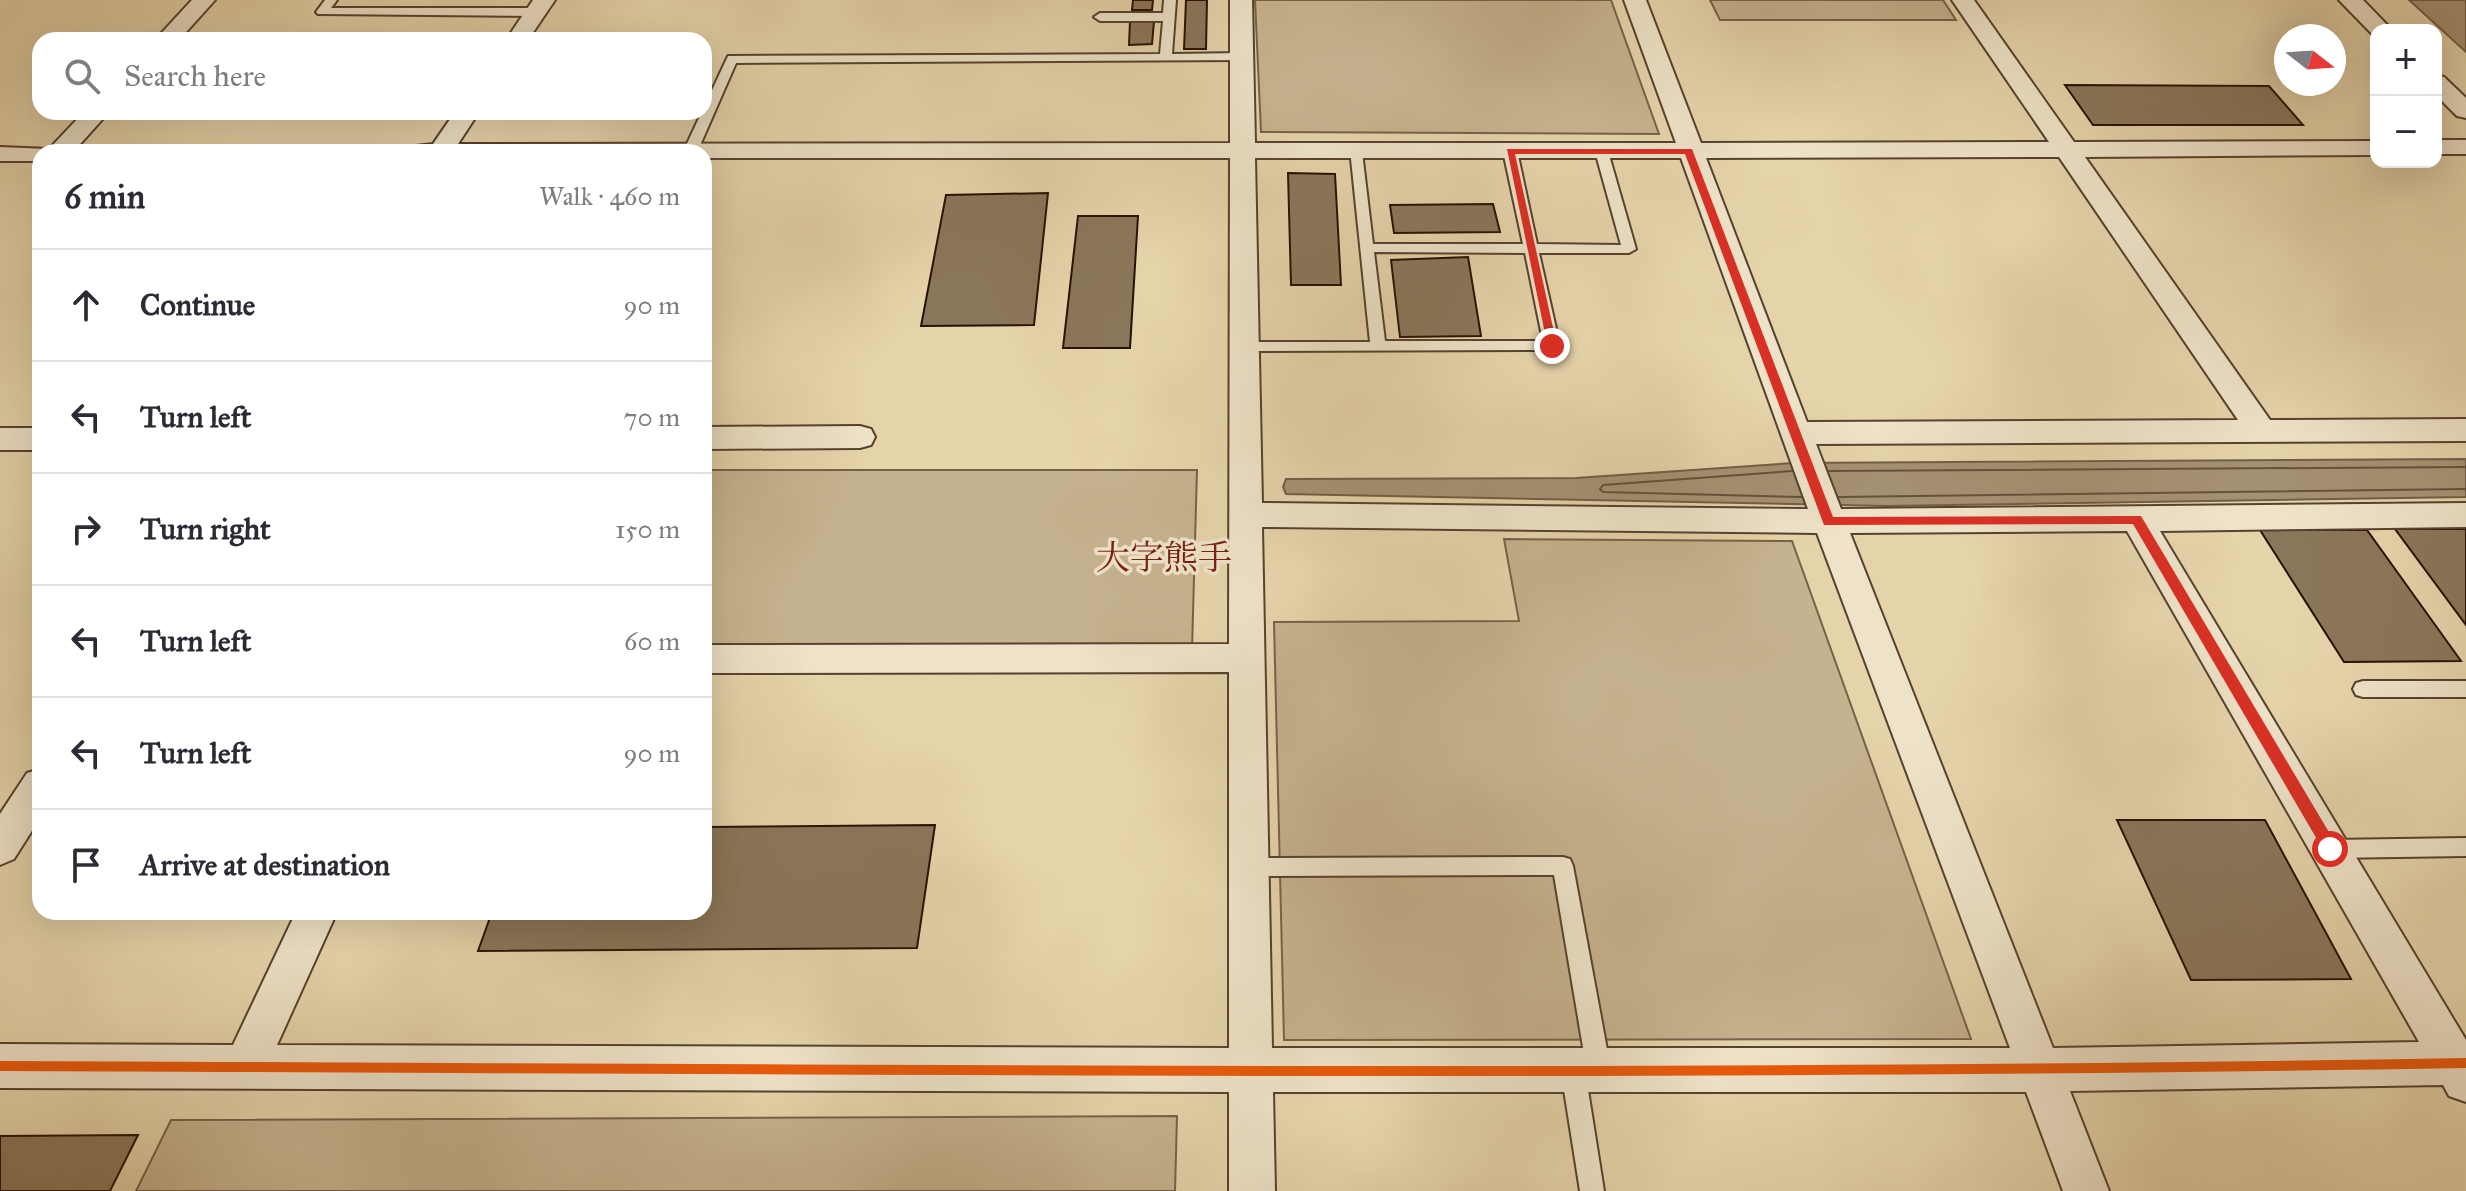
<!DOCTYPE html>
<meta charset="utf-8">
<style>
body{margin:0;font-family:"IM FELL Great Primer","Noto Serif JP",serif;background:#f7f7f7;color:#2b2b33}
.controls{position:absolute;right:24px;top:24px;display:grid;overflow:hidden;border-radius:16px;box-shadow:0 8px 32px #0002}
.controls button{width:72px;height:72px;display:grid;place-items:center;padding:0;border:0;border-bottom:2px solid #e1e1e2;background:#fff;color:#2b2b33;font:40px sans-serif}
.compass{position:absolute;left:2274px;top:24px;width:72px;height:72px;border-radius:50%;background:#fff;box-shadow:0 8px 32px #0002;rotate:107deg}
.stop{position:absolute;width:24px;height:24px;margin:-18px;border:6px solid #d93025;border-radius:50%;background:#fff}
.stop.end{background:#d93025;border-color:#fff;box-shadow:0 2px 8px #0008}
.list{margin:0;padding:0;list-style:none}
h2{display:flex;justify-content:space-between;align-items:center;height:104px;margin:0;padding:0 32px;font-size:34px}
h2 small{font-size:26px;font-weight:400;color:#7c7c81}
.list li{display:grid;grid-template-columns:52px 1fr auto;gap:24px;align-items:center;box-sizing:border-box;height:112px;padding:0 32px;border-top:2px solid #e1e1e2}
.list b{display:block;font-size:30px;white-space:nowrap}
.list em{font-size:26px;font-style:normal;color:#7c7c81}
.icon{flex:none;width:44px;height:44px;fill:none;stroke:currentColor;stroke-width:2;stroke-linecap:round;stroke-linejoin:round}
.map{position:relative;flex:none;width:2466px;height:1191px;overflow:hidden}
.search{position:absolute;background:#fff;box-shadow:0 8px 32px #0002;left:32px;top:32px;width:680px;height:88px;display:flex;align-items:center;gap:20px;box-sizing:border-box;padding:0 28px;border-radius:24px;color:#7c7c81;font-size:30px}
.panel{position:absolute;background:#fff;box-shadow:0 8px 32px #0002;left:32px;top:144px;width:680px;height:776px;border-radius:24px}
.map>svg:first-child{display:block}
.green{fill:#c5b28e;stroke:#766249;stroke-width:2}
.water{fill:#a49172;stroke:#725e46;stroke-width:2}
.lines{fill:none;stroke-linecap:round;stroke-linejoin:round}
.shore{stroke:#66513b;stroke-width:2}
.building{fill:#8a765a;stroke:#271104;stroke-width:2}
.service-casing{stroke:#56422e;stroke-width:4}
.minor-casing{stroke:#56422e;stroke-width:4}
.service{fill:#eee2c8;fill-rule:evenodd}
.minor{fill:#eee2c8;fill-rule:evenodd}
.cycleway-casing{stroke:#eee2c8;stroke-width:15}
.cycleway{stroke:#e8590c;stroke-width:10}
.route{fill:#d93025}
.labels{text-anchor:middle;stroke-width:7;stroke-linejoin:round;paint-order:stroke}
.quarter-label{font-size:34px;fill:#7a1f14;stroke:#eee2c8}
</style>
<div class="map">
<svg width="2466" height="1191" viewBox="0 0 2466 1191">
<rect width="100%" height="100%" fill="#e5d3aa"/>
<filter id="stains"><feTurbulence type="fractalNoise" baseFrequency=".0025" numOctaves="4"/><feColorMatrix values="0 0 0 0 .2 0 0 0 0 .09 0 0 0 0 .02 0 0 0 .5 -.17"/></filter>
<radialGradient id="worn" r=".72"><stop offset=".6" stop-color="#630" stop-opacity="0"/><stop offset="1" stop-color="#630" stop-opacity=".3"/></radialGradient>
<g class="green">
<polygon points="1255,0 1611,0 1659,134 1261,132"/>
<polygon points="1710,0 1943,0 1956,20 1720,20"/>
<polygon points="704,470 1197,470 1192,650 704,650"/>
<polygon points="1504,539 1792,541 1971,1039 1284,1040 1274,622 1519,621"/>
<polygon points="1177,1116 1175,1191 136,1191 171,1120"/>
</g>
<g class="water">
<polygon points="2409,0 2466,0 2466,52"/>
<polygon points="2466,459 2466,497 1887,506 1286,494 1283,487 1286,479 1576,478 1793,463"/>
</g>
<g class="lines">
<g class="shore">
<polyline points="1792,471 1603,485 1600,489 1603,492 1801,497"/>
<polyline points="1829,471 2466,467"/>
<polyline points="1839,497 2466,489"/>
</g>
</g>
<g class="building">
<polygon points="1133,0 1153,0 1152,10 1132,10"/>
<polygon points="1186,0 1207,0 1206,49 1184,49"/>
<polygon points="1130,21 1154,21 1152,44 1129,45"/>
<polygon points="2065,85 2269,86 2303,125 2093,125"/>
<polygon points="1288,173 1335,174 1341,285 1291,285"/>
<polygon points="1048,193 1034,325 921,326 946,195"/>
<polygon points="1493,204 1500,232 1394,233 1390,205"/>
<polygon points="1078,216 1138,216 1130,348 1063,348"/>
<polygon points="1468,257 1481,336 1400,337 1391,260"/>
<polygon points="2395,529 2466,529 2466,625"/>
<polygon points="2260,530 2367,530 2461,661 2344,662"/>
<polygon points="2117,820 2265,820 2351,979 2191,980"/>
<polygon points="935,825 917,948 478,951 492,912 704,912 704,827"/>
<polygon points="138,1135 110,1191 0,1191 0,1136"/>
</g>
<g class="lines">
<g class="service-casing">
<g id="service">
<polygon points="325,0 337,0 331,8 536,8 542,12 536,16 318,14 316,12"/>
<polygon points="1164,0 1176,0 1172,54 1242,53 1248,57 1246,60 736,63 698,150 684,150 728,56 1160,54 1163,21 1100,21 1094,17 1100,13 1163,13"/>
<path d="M1510 147 1517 151 1537 244 1621 245 1595 151 1607 148 1636 249 1629 253H1539L1560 346 1557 350 1239 351 1236 347 1244 342H1370L1350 149H1360L1362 152 1373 244H1523L1503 151ZM1374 252 1525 253 1543 341H1385Z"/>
<polygon points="2363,681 2466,681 2466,697 2363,697 2356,695 2353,689 2356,683"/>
<polygon points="2466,838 2466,856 2330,858 2323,856 2320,849 2323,842 2330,840"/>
<polygon points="1563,857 1570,859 1573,866 1611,1071 1607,1079 1599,1083 1591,1079 1587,1071 1554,875 1248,876 1241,874 1238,867 1241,860 1248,858"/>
<polygon points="1573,1059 1581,1063 1585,1071 1604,1191 1580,1191 1561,1071 1565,1063"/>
</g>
</g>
<g class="minor-casing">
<g id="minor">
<polygon points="192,0 215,0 179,40 155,40"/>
<polygon points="533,0 555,0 528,40 506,40"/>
<path d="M1230 0H1252L1255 143H1676L1624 0H1646L1701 143 2049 142 1952 0H1974L2074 142 2376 141V155L2085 157 2270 420 2466 419V441L1816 444 1841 509 2466 503V527L2160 531 2466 1040V1102L2449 1096 2443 1085 2070 1091 2109 1191H2063L2026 1092H1273L1275 1191H1229V1092L0 1088V1044L233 1045 296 912H337L277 1045 1229 1048V672L704 673V645L1229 644 1230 158H704V152H404L407 147 433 144 455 112H479L458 144 1230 143ZM2059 157 2238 420 1807 422 1706 158ZM1255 158H1681L1808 509 1262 503ZM1262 527 1817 533 2010 1048H1272ZM2127 531 2419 1042 2053 1048 1850 533Z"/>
<polygon points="2339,0 2363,0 2392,30 2376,30 2376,35 2373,35"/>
<polygon points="2436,75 2444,77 2466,98 2466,118 2457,116 2436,95"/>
<polygon points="84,112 109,112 73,152 40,152 40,161 0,161 0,147 49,149"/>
<rect x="2436" y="140" width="30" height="14"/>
<polygon points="860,426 871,429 875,437 871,445 860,448 704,449 704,427"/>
<rect x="0" y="428" width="40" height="22"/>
<polygon points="40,769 40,818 14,859 0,865 0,814 27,773"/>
</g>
</g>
<use href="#service" class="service"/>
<use href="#minor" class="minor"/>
<g class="cycleway-casing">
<path id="cycleway" d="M0 1066C822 1069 1644 1077 2466 1063"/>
</g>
<use href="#cycleway" class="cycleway"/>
</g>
<polygon class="route" points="1507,149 1692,149 1833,517 2141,516 2336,844 2336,853 2325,853 2133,524 1824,525 1685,154 1515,154 1557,346 1548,348"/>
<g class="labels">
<g class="quarter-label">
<text x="1164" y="569">大字熊手</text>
</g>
</g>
<rect width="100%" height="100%" filter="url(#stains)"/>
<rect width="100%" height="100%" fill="url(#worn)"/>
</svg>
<div class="controls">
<button>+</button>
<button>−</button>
</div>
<svg class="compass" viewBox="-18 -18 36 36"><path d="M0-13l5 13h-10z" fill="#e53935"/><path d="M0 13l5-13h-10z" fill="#7c7c81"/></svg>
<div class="stop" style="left:2330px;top:849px"></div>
<div class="stop end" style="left:1552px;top:346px"></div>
<div class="search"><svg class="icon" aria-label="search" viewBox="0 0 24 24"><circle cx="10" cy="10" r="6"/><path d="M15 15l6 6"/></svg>Search here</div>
<section class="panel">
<h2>6 min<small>Walk · 460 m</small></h2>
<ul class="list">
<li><svg class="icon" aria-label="ahead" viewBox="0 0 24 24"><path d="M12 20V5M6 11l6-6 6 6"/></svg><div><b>Continue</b></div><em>90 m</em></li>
<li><svg class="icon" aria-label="left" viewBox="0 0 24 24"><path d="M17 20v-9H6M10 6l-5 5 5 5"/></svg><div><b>Turn left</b></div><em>70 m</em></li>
<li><svg class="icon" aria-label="right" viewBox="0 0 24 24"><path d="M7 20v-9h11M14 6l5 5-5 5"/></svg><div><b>Turn right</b></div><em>150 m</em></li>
<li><svg class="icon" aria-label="left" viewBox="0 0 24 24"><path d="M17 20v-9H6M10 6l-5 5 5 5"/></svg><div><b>Turn left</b></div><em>60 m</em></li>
<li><svg class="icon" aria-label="left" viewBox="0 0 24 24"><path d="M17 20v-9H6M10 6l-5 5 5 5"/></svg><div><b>Turn left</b></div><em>90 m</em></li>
<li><svg class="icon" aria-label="arrive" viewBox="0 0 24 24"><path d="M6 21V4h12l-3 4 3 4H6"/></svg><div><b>Arrive at destination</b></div></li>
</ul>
</section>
</div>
